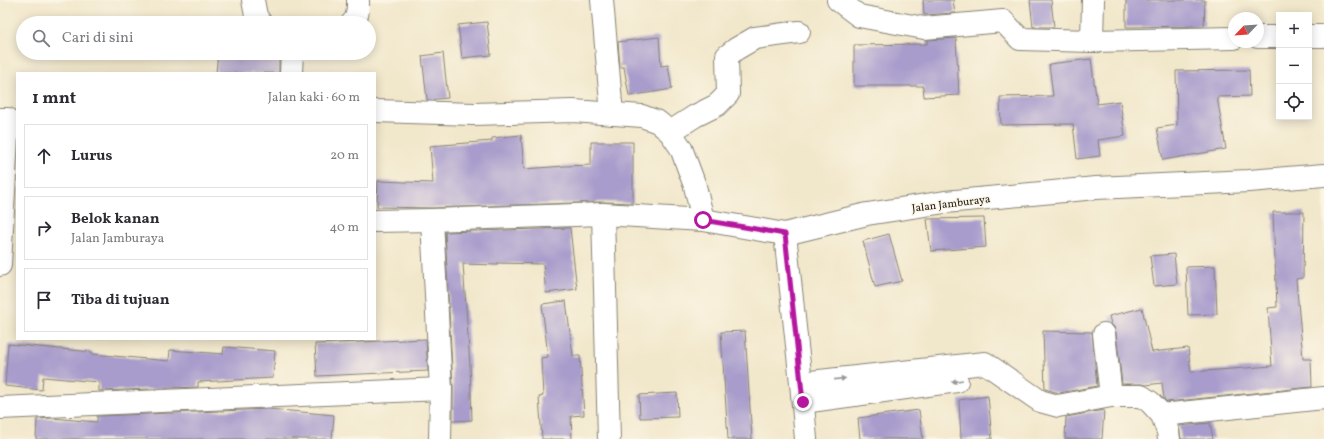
<!DOCTYPE html>
<html lang="id">
<meta charset="utf-8">
<style>
body{margin:0;font-family:Vollkorn,serif;background:#f7f7f7;color:#2b2b33}
.controls{position:absolute;right:12px;top:12px;display:grid;overflow:hidden;border-radius:0px;box-shadow:0 2px 10px #0003}
.controls button{width:36px;height:36px;display:grid;place-items:center;padding:0;border:0;border-bottom:1px solid #e1e1e2;background:#fff;color:#2b2b33;font:20px sans-serif}
.compass{position:absolute;left:1228px;top:12px;width:36px;height:36px;border-radius:50%;background:#fff;box-shadow:0 2px 10px #0003;rotate:245deg}
.stop{position:absolute;width:12px;height:12px;margin:-9px;border:3px solid #b5179e;border-radius:50%;background:#fff}
.stop.end{background:#b5179e;border-color:#fff;box-shadow:0 1px 4px #0008}
.list{margin:0;padding:0;list-style:none}
h2{display:flex;justify-content:space-between;align-items:center;height:52px;margin:0;padding:0 16px;font-size:17px}
h2 small{font-size:13px;font-weight:400;color:#7c7c81}
.list li{display:grid;grid-template-columns:26px 1fr auto;gap:12px;align-items:center;box-sizing:border-box;height:64px;margin:0 8px 8px;padding:0 8px;border:1px solid #e1e1e2;border-radius:0px}
.list b{display:block;font-size:15px;white-space:nowrap}
.list p{margin:0;font-size:13px;white-space:nowrap;color:#7c7c81}
.list em{font-size:13px;font-style:normal;color:#7c7c81}
.icon{flex:none;width:22px;height:22px;fill:none;stroke:currentColor;stroke-width:2;stroke-linecap:round;stroke-linejoin:round}
.map{position:relative;flex:none;width:1324px;height:439px;overflow:hidden}
.search{position:absolute;background:#fff;box-shadow:0 2px 10px #0003;left:16px;top:16px;width:360px;height:44px;display:flex;align-items:center;gap:10px;box-sizing:border-box;padding:0 14px;border-radius:22px;color:#7c7c81;font-size:15px}
.panel{position:absolute;background:#fff;box-shadow:0 2px 10px #0003;left:16px;top:72px;width:360px;height:268px;border-radius:0px}
.map>svg:first-child{display:block}
.building{fill:#a89ccc}
.lines{fill:none;stroke-linecap:round;stroke-linejoin:round}
.minor-casing{stroke:#868274;stroke-width:24}
.minor{stroke:#fff;stroke-width:22}
.oneway{fill:#999}
.route{stroke:#b5179e;stroke-width:5}
.labels{text-anchor:middle;stroke-width:3;stroke-linejoin:round;paint-order:stroke}
.street-label{font-size:11px;fill:#1c1c1c;stroke:#fcf5e5}
</style>
<div class="map">
<svg width="1324" height="439" viewBox="0 0 1324 439">
<rect width="100%" height="100%" fill="#fcf5e5"/>
<filter id="ink" filterUnits="userSpaceOnUse"><feTurbulence type="fractalNoise" baseFrequency=".025" numOctaves="2"/><feDisplacementMap in="SourceGraphic" scale="8" xChannelSelector="R" yChannelSelector="G"/><feConvolveMatrix kernelMatrix="1 2 1 2 8 2 1 2 1" color-interpolation-filters="sRGB"/></filter>
<filter id="wash" filterUnits="userSpaceOnUse"><feTurbulence type="fractalNoise" baseFrequency=".012" numOctaves="4" result="noise"/><feDisplacementMap in="SourceGraphic" scale="16" xChannelSelector="R" yChannelSelector="G"/><feGaussianBlur stdDeviation="0.9" result="paint"/><feColorMatrix in="noise" values="0 0 0 0 0 0 0 0 0 0 0 0 0 0 0 0 0 1.4 0 .05"/><feComposite in="paint" operator="in"/></filter>
<g filter="url(#wash)">
<rect width="100%" height="100%" fill="#f1e7cb"/>
<g id="blocks">
<g class="building">
<polygon points="923,0 953,0 955,13 924,15"/>
<polygon points="1030,0 1051,0 1054,27 1033,27"/>
<polygon points="1126,0 1205,0 1204,26 1126,27"/>
<polygon points="487,22 491,55 462,58 458,25"/>
<polygon points="659,37 661,66 668,65 672,89 629,96 624,67 620,67 618,42"/>
<polygon points="956,38 959,95 924,97 923,86 854,86 854,45 927,44 927,40"/>
<polygon points="218,53 279,57 279,73 216,73"/>
<polygon points="443,53 448,98 427,100 422,56"/>
<polygon points="1091,59 1097,104 1120,101 1125,136 1098,140 1100,156 1077,159 1073,124 1001,125 1000,97 1053,96 1049,64"/>
<polygon points="1249,70 1250,96 1217,97 1226,149 1163,160 1157,128 1177,125 1176,71"/>
<polygon points="521,135 524,169 565,166 591,165 591,142 633,142 633,203 603,202 432,208 377,207 378,181 433,183 430,146 492,141 492,138"/>
<polygon points="1273,212 1304,212 1303,278 1296,279 1303,359 1311,359 1312,387 1167,402 1164,399 1162,383 1146,385 1141,384 1122,384 1116,333 1114,327 1111,324 1109,316 1142,308 1152,352 1188,348 1191,372 1272,366 1268,308 1277,307"/>
<polygon points="984,218 986,247 931,251 927,219"/>
<polygon points="570,228 577,289 546,293 543,264 497,263 497,265 463,264 470,366 472,420 453,421 453,388 445,232"/>
<polygon points="889,234 902,281 875,287 863,241"/>
<polygon points="1174,254 1177,284 1154,286 1150,256"/>
<polygon points="1215,266 1217,314 1188,315 1186,267"/>
<polygon points="566,301 573,356 580,356 584,415 571,416 572,439 542,439 539,397 543,396 541,358 548,357 542,304"/>
<polygon points="745,331 752,439 728,439 721,332"/>
<polygon points="1043,331 1092,332 1097,386 1059,393 1045,389"/>
<polygon points="426,339 428,371 317,376 315,344"/>
<polygon points="8,344 92,352 92,354 169,361 170,350 223,354 224,347 275,351 273,378 198,382 198,387 99,391 99,382 43,377 42,390 5,386"/>
<polygon points="677,393 678,417 640,418 639,395"/>
<polygon points="988,396 992,439 961,439 959,400"/>
<polygon points="269,409 334,415 332,439 36,439 37,419 52,418 97,422 97,416"/>
<polygon points="919,410 923,439 860,439 858,418"/>
<polygon points="1104,410 1102,439 1065,439 1066,417"/>
<polygon points="1210,423 1213,439 1181,439 1179,426"/>
</g>
</g>
</g>
<g filter="url(#ink)">
<use href="#blocks" fill-opacity="0" stroke="#868274" stroke-width="1"/>
<g class="lines">
<g class="minor-casing">
<g id="minor">
<polyline points="253,0 256,16 261,23"/>
<polyline points="602,0 612,114"/>
<polyline points="838,0 859,16 924,28 1003,21 1020,39 1092,41 1093,0"/>
<path d="M352 23C359 17 358 8 358 0"/>
<polyline points="1309,36 1324,36"/>
<polyline points="1258,37 1279,37"/>
<polyline points="1092,41 1234,38"/>
<polyline points="291,73 292,53"/>
<polyline points="375,111 474,114 573,111 642,116 658,122 670,132 681,148 695,186 703,220"/>
<polyline points="0,119 8,119 0,265"/>
<polyline points="670,132 695,116 717,105 728,94 727,56 736,49 755,38 799,32"/>
<polyline points="603,214 703,220 785,234"/>
<polyline points="432,220 441,389 440,439"/>
<polyline points="375,221 432,220 603,214 609,439"/>
<polyline points="1104,334 1111,396"/>
<polyline points="801,383 985,363 1040,401 1058,406 1111,396 1141,396 1150,402 1162,415 1168,432 1169,439"/>
<polyline points="803,402 957,381"/>
<polyline points="0,408 441,389"/>
<polyline points="1162,415 1324,398"/>
<polyline points="806,439 801,383 785,234 867,214 945,202 1096,188 1249,181 1324,175"/>
</g>
</g>
<use href="#minor" class="minor"/>
</g>
<defs><path id="oneway-solid" d="M-6-.8H1V-3.2L6.5 0L1 3.2V.8H-6Z"/></defs>
<g class="oneway">
<use href="#oneway-solid" transform="translate(840 379) rotate(-6)"/>
<use href="#oneway-solid" transform="translate(957 381) rotate(171)"/>
</g>
</g>
<g class="lines" filter="url(#ink)">
<polyline class="route" points="703,220 785,234 803,402"/>
</g>
<g class="labels">
<g class="street-label">
<text transform="translate(951 203) rotate(-7)" y="4">Jalan Jamburaya</text>
</g>
</g>
</svg>
<div class="controls">
<button>+</button>
<button>−</button>
<button><svg class="icon" aria-label="locate" viewBox="0 0 24 24"><circle cx="12" cy="12" r="6"/><path d="M12 2v4M12 18v4M2 12h4M18 12h4"/></svg></button>
</div>
<svg class="compass" viewBox="-18 -18 36 36"><path d="M0-13l5 13h-10z" fill="#e53935"/><path d="M0 13l5-13h-10z" fill="#7c7c81"/></svg>
<div class="stop" style="left:703px;top:220px"></div>
<div class="stop end" style="left:803px;top:402px"></div>
<div class="search"><svg class="icon" aria-label="search" viewBox="0 0 24 24"><circle cx="10" cy="10" r="6"/><path d="M15 15l6 6"/></svg>Cari di sini</div>
<section class="panel">
<h2>1 mnt<small>Jalan kaki · 60 m</small></h2>
<ul class="list">
<li><svg class="icon" aria-label="ahead" viewBox="0 0 24 24"><path d="M12 20V5M6 11l6-6 6 6"/></svg><div><b>Lurus</b></div><em>20 m</em></li>
<li><svg class="icon" aria-label="right" viewBox="0 0 24 24"><path d="M7 20v-9h11M14 6l5 5-5 5"/></svg><div><b>Belok kanan</b><p>Jalan Jamburaya</p></div><em>40 m</em></li>
<li><svg class="icon" aria-label="arrive" viewBox="0 0 24 24"><path d="M6 21V4h12l-3 4 3 4H6"/></svg><div><b>Tiba di tujuan</b></div></li>
</ul>
</section>
</div>
